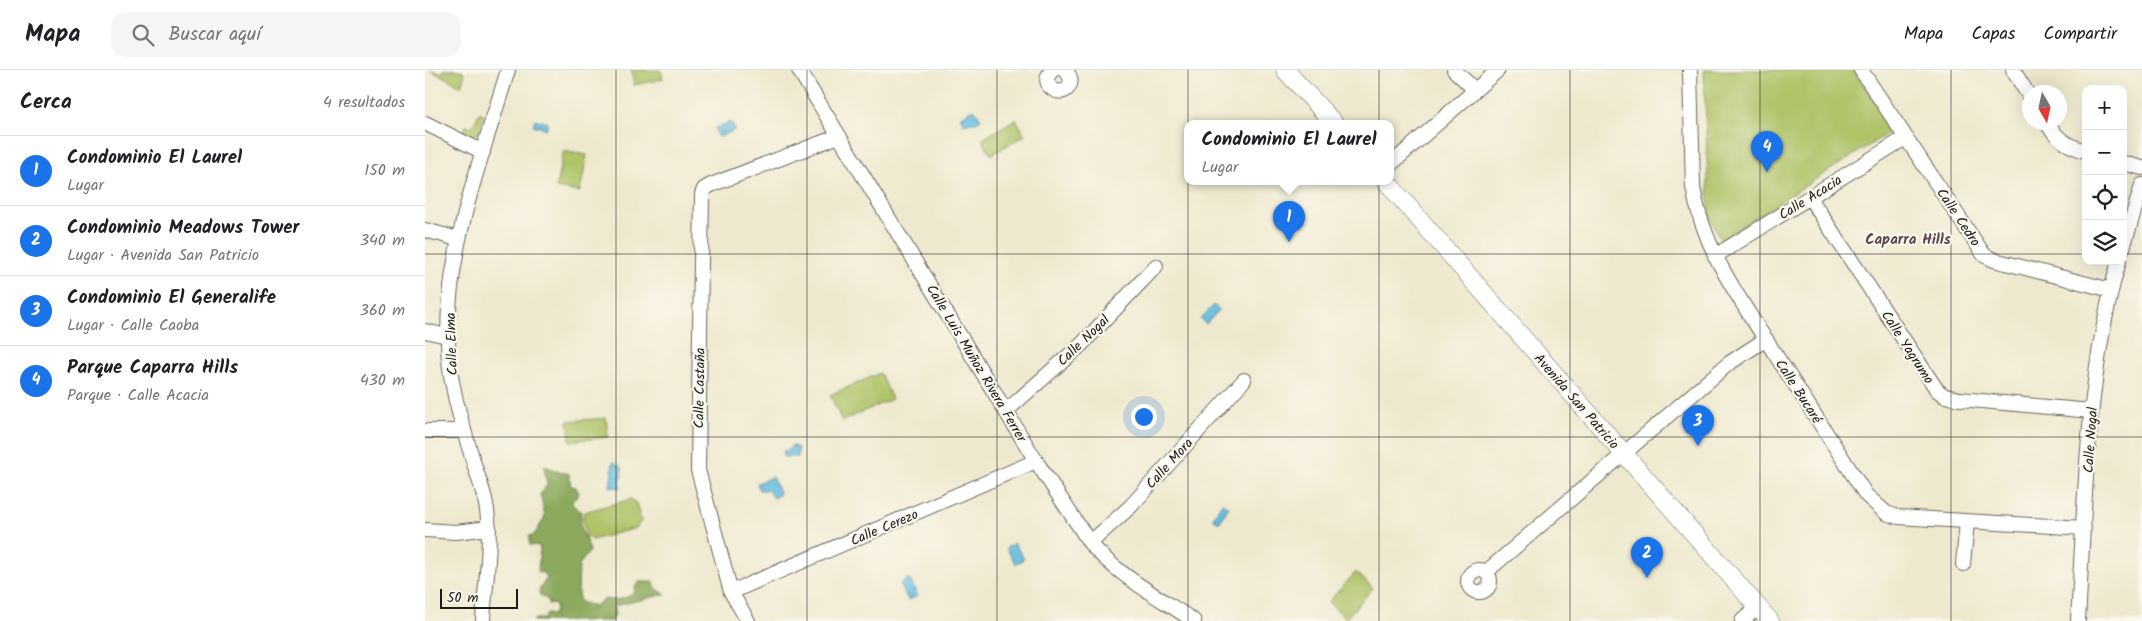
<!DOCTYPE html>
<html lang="es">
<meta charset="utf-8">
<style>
body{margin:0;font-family:Kalam,sans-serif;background:#f6f6f6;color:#202124}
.controls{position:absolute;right:15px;top:15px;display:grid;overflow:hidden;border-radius:10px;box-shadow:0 5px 20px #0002}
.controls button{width:45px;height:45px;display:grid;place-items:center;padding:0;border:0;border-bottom:1px solid #e0e0e0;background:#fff;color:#202124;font:25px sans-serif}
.compass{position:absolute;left:1597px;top:15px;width:45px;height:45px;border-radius:50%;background:#fff;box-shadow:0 5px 20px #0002;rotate:171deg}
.scale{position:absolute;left:15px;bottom:12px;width:78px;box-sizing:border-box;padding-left:5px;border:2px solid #1c1c1c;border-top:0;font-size:14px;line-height:18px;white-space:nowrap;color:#1c1c1c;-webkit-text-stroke:4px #fbf7ec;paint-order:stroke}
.you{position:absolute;left:718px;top:346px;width:18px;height:18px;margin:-12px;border:4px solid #fff;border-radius:50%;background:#1a73e8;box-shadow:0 0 0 8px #1a73e833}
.badge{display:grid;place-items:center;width:32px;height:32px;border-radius:50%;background:#1a73e8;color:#fff;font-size:16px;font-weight:700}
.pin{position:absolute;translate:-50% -41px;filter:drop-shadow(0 1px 2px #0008)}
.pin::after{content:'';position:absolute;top:26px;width:18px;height:15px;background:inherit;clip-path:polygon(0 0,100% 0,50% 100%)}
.popup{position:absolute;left:759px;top:50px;width:210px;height:65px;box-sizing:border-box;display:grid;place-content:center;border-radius:10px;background:#fff;filter:drop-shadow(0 1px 4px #0005);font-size:16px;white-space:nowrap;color:#757577}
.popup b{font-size:19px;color:#202124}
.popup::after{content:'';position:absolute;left:50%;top:100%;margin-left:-10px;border:10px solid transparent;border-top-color:#fff}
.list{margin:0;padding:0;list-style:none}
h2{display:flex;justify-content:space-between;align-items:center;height:65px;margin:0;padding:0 20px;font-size:21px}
h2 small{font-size:16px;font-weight:400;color:#757577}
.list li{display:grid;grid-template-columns:32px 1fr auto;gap:15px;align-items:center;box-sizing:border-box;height:70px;padding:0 20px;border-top:1px solid #e0e0e0}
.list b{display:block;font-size:19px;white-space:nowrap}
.list p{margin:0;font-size:16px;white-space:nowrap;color:#757577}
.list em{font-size:16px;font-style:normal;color:#757577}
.icon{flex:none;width:28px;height:28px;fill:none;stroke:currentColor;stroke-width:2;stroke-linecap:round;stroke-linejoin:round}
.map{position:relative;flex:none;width:1717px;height:551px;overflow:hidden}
header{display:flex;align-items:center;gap:30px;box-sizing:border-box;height:70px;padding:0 25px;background:#fff;border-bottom:1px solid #e0e0e0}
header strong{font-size:24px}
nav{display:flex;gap:28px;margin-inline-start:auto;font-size:18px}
.search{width:350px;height:45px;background:#f6f6f6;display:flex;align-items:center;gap:12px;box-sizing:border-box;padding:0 18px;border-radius:15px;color:#757577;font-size:19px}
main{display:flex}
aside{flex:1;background:#fff}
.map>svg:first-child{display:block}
.green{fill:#afc368;stroke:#667042}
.forest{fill:#8ba95c;stroke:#54623c}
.water{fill:#62bbe0;stroke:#3f6c7e}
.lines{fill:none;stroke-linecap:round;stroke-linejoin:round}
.minor-casing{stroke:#66645a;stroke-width:16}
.major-casing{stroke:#66645a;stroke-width:19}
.minor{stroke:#fff;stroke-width:14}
.major{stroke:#fff;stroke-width:18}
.grid{fill:none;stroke:#1c1c1c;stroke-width:1;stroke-opacity:0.55}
.labels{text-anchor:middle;stroke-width:4.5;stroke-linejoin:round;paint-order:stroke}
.street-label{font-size:14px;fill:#1c1c1c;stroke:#fbf7ec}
.neighbourhood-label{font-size:15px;font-weight:bold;fill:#5c4550;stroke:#fbf7ec}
</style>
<header>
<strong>Mapa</strong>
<div class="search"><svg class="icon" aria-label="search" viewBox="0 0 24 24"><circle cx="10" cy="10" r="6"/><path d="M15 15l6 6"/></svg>Buscar aquí</div>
<nav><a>Mapa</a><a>Capas</a><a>Compartir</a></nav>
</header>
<main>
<aside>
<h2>Cerca<small>4 resultados</small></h2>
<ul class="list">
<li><span class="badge">1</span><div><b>Condominio El Laurel</b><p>Lugar</p></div><em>150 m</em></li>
<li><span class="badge">2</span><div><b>Condominio Meadows Tower</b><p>Lugar · Avenida San Patricio</p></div><em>340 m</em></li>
<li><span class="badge">3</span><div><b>Condominio El Generalife</b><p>Lugar · Calle Caoba</p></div><em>360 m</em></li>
<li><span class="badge">4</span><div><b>Parque Caparra Hills</b><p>Parque · Calle Acacia</p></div><em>430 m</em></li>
</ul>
</aside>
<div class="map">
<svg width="1717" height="551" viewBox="0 0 1717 551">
<rect width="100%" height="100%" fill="#fbf7ec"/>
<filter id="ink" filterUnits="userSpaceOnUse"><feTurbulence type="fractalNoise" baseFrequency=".02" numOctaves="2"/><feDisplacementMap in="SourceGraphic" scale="10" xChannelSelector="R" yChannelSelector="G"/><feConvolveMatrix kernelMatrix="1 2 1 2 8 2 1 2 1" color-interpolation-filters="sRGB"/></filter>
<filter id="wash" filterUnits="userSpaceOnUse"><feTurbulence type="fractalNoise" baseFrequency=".0096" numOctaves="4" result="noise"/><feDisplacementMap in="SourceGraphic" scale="20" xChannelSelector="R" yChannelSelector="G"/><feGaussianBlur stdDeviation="1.12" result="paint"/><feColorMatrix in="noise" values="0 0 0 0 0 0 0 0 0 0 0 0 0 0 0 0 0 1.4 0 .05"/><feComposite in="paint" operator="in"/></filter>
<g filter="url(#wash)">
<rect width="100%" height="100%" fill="#eee9ce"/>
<g class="green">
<polygon points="5,0 18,3 18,0 37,0 40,4 36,16"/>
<polygon points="206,0 236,0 238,9 209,15"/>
<polygon points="1279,0 1429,0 1468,60 1295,170 1284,144"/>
<polygon points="55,42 59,45 54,63 47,65 38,61 42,55 47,57"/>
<polygon points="591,49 600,65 566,85 557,69"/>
<polygon points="138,81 162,85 155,122 131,118"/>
<polygon points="455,303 467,329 417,351 405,325"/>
<polygon points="181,348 183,367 145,371 143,351"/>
<polygon points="206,429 211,433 216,451 211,458 167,470 162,467 157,450 159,442"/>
<polygon points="931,502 948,518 921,548 903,532"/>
</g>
<path class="forest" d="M119 396 144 404 146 416 151 417 154 423 151 428 147 430V434L156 442 155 454 165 481 154 495 153 524 155 532 169 536 180 529C189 531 201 529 209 523L210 517 214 512H229L230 518 241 524 189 536 190 544 187 551H108L110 549H119L122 543 130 544 131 535 123 534V530L114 524 115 518 122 508 118 503 113 502 115 476 105 475 104 466 110 464 120 447 115 424 122 415Z"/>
<g class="water">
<polygon points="547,40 550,40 556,49 548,54 545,52 539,54 535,47"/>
<polygon points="110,49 123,53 121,59 108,55"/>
<polygon points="306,52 310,59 308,61 294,67 292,66 290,58"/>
<polygon points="789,235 794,240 781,254 775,249"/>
<polygon points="367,375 373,378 373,387 359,387 358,381 364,380"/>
<polygon points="188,392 197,397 195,418 185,417"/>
<polygon points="347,407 355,424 348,428 343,420 334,420 332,413"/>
<polygon points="797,433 804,437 794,453 788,448"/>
<polygon points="589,473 599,489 591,494 581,478"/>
<polygon points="482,509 485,510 493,526 483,530 475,514"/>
</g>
</g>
<g filter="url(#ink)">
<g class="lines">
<g class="minor-casing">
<g id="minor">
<path d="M374 0 611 391 665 473C693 506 734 527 769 551"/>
<path d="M628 0C610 14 639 32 645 14 647 8 644 4 640 0"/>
<polyline points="1029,0 1050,20"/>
<path d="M1265 0 1268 117C1278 180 1317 232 1350 284 1381 331 1411 378 1441 425L1461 443 1473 447 1659 458"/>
<polyline points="1436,0 1559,185 1569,190 1686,220"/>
<polyline points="1588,0 1604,26"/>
<path d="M1621 52C1632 69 1642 76 1661 81"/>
<polyline points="0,53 58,82"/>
<polyline points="1698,93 1717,98"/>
<polyline points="965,95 1073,0"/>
<polyline points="1385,128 1512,320 1520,326 1535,329 1666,341"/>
<polyline points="0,160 33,169"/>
<polyline points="1698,178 1717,115"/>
<polyline points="1290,186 1480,68"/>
<polyline points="0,261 22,266"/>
<polyline points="581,341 657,274 731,196"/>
<polyline points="0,361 39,361"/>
<polyline points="0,460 31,462 64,458"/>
<polyline points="665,473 706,436 819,310"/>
<polyline points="1538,494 1542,452"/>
<circle cx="1054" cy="511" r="11"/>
<polyline points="1061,502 1303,294 1341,269"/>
<polyline points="306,522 611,391"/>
<path d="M58 551C60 513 68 472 61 434 58 418 51 402 47 387 35 348 22 306 23 265 23 174 57 86 83 0"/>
<polyline points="323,551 306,522 273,400 277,124 279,119 286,115 414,66"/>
<polyline points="1317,551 1333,537"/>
<path d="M1653 551C1660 433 1661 305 1694 191"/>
</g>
</g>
<g class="major-casing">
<g id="major">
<polyline points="860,0 909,53"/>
<polyline points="961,111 1345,551"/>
</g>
</g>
<use href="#minor" class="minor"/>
<use href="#major" class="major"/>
</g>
</g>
<path class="grid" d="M191 0V551M382 0V551M572 0V551M763 0V551M954 0V551M1145 0V551M1335 0V551M1526 0V551M0 184H1661M1698 184H1717M0 367H1717"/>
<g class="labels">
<g class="street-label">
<text transform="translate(1385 127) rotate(-32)" y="5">Calle Acacia</text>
<text transform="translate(1534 147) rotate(56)" y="5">Calle Cedro</text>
<text transform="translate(658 270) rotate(-44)" y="5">Calle Nogal</text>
<text transform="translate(26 274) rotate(-92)" y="5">Calle Elma</text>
<text transform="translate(1483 277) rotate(57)" y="5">Calle Yagrumo</text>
<text transform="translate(552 293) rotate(59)" y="5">Calle Luis Muñoz Rivera Ferrer</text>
<text transform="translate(274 318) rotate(-89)" y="5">Calle Castaña</text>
<text transform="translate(1374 321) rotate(57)" y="5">Calle Bucaré</text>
<text transform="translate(1152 331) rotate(49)" y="5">Avenida San Patricio</text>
<text transform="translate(1665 370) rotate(-86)" y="5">Calle Nogal</text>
<text transform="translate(744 393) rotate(-48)" y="5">Calle Mora</text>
<text transform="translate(459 457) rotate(-23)" y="5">Calle Cerezo</text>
</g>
<g class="neighbourhood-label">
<text x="1483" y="174">Caparra Hills</text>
</g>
</g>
</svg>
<div class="controls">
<button>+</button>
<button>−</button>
<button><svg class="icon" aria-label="locate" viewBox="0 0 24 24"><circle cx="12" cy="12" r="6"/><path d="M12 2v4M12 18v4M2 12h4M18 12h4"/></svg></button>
<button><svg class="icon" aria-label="layers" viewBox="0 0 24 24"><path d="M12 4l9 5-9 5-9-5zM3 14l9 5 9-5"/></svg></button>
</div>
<svg class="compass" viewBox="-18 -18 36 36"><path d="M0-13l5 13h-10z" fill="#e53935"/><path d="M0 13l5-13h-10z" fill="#757577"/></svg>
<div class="scale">50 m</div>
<div class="you"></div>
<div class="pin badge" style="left:864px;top:172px">1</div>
<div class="popup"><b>Condominio El Laurel</b>Lugar</div>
<div class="pin badge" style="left:1222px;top:508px">2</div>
<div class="pin badge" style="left:1273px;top:376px">3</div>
<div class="pin badge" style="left:1342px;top:102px">4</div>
</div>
</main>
